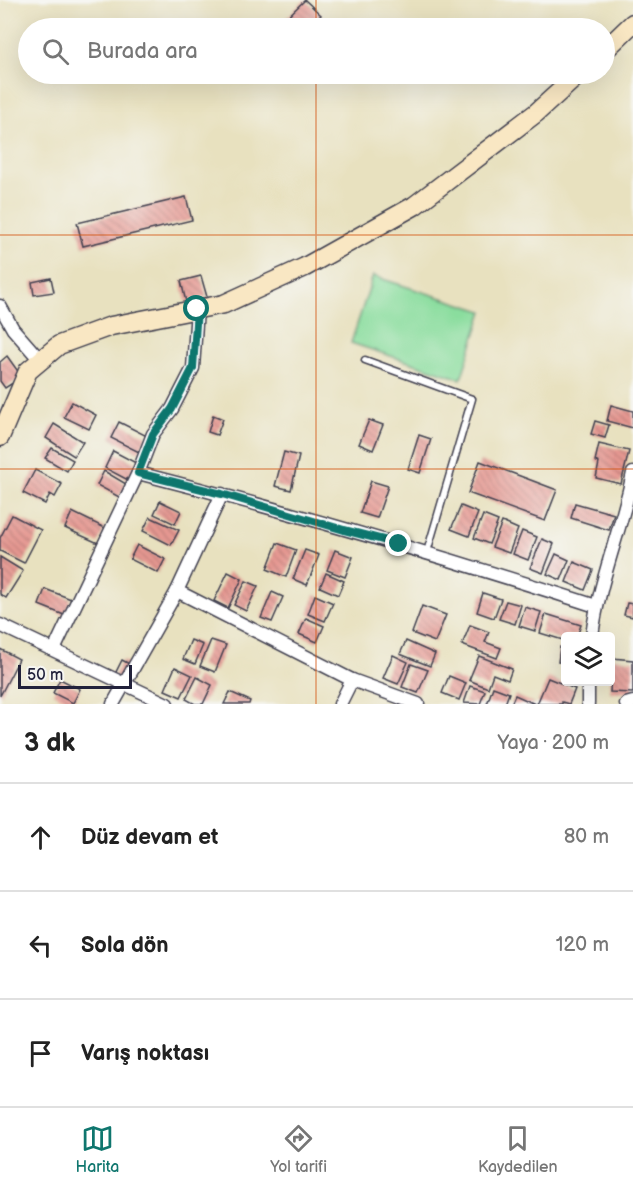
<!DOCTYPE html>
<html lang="tr">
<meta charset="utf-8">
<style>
body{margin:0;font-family:"Balsamiq Sans",sans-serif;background:#f2f2f2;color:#222}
.controls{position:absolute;right:18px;bottom:18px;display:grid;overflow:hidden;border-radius:6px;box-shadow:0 6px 24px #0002}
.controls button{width:54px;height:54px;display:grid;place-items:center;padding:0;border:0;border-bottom:2px solid #e0e0e0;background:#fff;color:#222;font:30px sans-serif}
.scale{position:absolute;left:18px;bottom:15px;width:114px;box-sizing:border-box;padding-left:6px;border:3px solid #22223b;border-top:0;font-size:16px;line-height:21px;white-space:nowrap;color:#22223b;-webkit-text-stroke:4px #f6f6f2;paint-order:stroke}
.stop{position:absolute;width:18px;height:18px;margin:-14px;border:4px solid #0f766e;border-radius:50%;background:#fff}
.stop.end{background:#0f766e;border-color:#fff;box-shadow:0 2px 6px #0008}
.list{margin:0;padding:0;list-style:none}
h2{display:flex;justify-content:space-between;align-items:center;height:78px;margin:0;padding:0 24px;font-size:26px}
h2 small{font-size:20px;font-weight:400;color:#767676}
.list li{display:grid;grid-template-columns:39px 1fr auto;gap:18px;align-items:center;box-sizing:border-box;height:108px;padding:0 24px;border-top:2px solid #e0e0e0}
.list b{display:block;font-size:22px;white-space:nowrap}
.list em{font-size:20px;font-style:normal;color:#767676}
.icon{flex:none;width:33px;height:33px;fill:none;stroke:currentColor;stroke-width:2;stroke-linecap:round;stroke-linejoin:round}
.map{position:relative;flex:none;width:633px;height:704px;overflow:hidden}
.search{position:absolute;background:#fff;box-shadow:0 6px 24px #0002;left:18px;right:18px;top:18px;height:66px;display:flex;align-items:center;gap:15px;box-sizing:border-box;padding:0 21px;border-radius:33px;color:#767676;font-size:22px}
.sheet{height:402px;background:#fff}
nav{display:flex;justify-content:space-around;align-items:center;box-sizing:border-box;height:84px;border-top:2px solid #e0e0e0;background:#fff;font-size:16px;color:#767676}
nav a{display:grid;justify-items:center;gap:3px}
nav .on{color:#0f766e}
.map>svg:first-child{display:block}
.green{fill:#8add9e;stroke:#56806c;stroke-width:1.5}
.building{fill:url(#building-back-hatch)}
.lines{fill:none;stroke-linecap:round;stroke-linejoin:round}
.lane-casing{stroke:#403f4f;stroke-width:9}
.street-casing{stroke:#403f4f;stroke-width:15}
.secondary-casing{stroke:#403f4f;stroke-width:21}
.lane{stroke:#fff;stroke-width:6}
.street{stroke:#fff;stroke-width:12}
.secondary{stroke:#f9e7c3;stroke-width:18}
.route{stroke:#0f766e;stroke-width:8}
.grid{fill:none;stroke:#d45411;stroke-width:1.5;stroke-opacity:0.55}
</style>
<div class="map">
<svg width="633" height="704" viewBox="0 0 633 704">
<defs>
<pattern id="building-back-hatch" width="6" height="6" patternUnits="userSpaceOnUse" patternTransform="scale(1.5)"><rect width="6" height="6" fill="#e69891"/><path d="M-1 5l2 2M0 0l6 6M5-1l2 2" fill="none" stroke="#ba7c78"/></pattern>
</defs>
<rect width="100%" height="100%" fill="#f6f6f2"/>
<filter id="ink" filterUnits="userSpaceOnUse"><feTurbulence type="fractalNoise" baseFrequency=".0167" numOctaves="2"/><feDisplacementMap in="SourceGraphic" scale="12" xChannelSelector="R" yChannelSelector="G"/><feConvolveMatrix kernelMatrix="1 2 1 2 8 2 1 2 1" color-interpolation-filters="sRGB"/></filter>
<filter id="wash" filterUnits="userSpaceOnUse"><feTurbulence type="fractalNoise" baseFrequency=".008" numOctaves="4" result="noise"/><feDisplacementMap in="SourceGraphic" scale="24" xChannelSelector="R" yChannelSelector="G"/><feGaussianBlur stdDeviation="1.35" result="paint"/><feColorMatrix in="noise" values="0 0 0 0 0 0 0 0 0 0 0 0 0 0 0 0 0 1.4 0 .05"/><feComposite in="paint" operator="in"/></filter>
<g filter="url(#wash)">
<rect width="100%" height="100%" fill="#e8e1bf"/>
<polygon class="green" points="373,276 483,311 461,379 351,343"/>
<g id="blocks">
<g class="building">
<polygon points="305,0 321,15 308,28 276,28"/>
<polygon points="186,197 192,220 83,246 77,223"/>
<polygon points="201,276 207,297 186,302 181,281"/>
<polygon points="51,278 54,292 34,295 32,282"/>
<polygon points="7,356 22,377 5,388 0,381 0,362"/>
<polygon points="72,402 96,415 89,429 64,417"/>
<polygon points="611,405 633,411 633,428 607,421"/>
<polygon points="213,415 223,419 217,435 208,432"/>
<polygon points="369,420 383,425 373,450 359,444"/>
<polygon points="595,421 609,425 605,438 591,434"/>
<polygon points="119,422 147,436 139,452 111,438"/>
<polygon points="54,424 83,442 74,456 46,438"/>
<polygon points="419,435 431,439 420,473 408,469"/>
<polygon points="599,444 629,451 621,484 596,478 599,463 595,461"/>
<polygon points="52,448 73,460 67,471 45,458"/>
<polygon points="113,451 136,463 128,480 105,468"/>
<polygon points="284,452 299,456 291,490 275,486"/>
<polygon points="480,461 557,490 545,521 468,493"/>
<polygon points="35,470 62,484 55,497 50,494 45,504 23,493"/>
<polygon points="104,471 126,484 119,497 97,485"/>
<polygon points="371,481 388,486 377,518 360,513"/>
<polygon points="160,501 181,511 175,524 154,514"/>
<polygon points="575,503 614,514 609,530 571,518"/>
<polygon points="461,506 478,513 469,536 451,529"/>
<polygon points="72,512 105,528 98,543 65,528"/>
<polygon points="12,515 41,530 24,563 0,551 0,538"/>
<polygon points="483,515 498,521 489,544 474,538"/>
<polygon points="150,517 179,530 171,545 143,531"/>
<polygon points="502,522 518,529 509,553 492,547"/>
<polygon points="522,531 537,537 528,560 513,554"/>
<polygon points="542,539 554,544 543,573 530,568"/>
<polygon points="277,543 296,550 286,577 267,569"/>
<polygon points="137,545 165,559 158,573 130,559"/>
<polygon points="305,550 319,555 307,585 293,579"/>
<polygon points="335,550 353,557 345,577 327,570"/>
<polygon points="556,554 569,560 561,580 547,574"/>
<polygon points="0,557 23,571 6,598 0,594"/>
<polygon points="574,562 593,570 585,590 566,582"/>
<polygon points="228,572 242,579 228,608 214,601"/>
<polygon points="326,573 344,581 338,595 320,587"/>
<polygon points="246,581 258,586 246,611 234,605"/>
<polygon points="45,589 71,599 64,615 39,605"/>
<polygon points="272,592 283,597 272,622 261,618"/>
<polygon points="483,593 501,599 494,618 477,612"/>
<polygon points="315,595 333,603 325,621 308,614"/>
<polygon points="506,601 521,605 515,624 499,619"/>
<polygon points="627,603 633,604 633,617 624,615"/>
<polygon points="422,606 446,615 435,642 412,633"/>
<polygon points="525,607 541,612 535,631 519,626"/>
<polygon points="546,614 581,625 577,636 566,636 566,641 540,633"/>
<polygon points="306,618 324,626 317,642 299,634"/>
<polygon points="470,625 489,632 485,642 501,648 497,658 462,645"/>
<polygon points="191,640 203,645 195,664 183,659"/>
<polygon points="211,640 226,645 215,672 200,666"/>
<polygon points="406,641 435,654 430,666 400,654"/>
<polygon points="560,647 566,648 566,663 558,662"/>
<polygon points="0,649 19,659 0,696"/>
<polygon points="393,655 408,662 398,684 383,678"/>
<polygon points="479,656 512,669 508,680 493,674 488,688 469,680"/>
<polygon points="612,658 633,660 633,693 610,692"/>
<polygon points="122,660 133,666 125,681 114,676"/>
<polygon points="411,664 428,670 418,693 402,687"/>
<polygon points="175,667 192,675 181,697 165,690"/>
<polygon points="449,676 466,683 459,700 442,693"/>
<polygon points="197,677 212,685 203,704 195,704 186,699"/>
<polygon points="548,678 575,689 569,704 562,702 562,704 537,704"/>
<polygon points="60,679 80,689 73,703 53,693"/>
<polygon points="470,686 485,691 480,704 464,703"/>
<polygon points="493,687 509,693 505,704 487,704"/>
<polygon points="230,692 250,701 249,704 224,704"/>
<polygon points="515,695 535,704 511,704"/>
</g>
</g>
</g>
<g filter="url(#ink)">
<use href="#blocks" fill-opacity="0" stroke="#403f4f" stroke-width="1.5"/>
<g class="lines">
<g class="lane-casing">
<polyline id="lane" points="365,360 472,399 427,552"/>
</g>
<g class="street-casing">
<g id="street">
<polyline points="0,306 13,329 41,361"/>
<path d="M138 473C292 512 445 557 596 606"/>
<polyline points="177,591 352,680 418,704"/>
<polyline points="0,625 167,704"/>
<path d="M592 636C599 580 622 528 633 473"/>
<polyline points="54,650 138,473 153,434 172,409 193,368 197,309"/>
<polyline points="588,682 588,704"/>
<polyline points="113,704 177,591 222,494"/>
<polyline points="340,704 352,680"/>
<polyline points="626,704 633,702"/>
</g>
</g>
<g class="secondary-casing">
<g id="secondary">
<polyline points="604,51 633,23"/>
<polyline points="0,437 28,371 59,345 111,326 224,304 305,267 414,206 536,113 579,74"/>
</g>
</g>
<use href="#lane" class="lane"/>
<use href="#street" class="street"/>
<use href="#secondary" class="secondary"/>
</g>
</g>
<g class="lines" filter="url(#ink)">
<polyline class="route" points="197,309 193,368 172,409 153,434 138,473 222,494 344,530 399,544"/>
</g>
<path class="grid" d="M316 0V28M316 74V704M0 235H633M0 469H633"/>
</svg>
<div class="controls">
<button><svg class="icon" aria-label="layers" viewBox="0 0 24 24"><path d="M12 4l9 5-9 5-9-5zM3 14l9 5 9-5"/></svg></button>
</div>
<div class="scale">50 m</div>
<div class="stop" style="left:197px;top:309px"></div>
<div class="stop end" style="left:399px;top:544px"></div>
<div class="search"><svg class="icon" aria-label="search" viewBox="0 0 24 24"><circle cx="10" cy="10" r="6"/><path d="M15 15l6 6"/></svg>Burada ara</div>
</div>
<section class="sheet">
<h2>3 dk<small>Yaya · 200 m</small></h2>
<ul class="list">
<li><svg class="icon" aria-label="ahead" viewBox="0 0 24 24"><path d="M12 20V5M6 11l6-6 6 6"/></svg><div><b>Düz devam et</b></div><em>80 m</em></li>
<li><svg class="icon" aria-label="left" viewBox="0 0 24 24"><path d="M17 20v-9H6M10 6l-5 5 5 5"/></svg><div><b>Sola dön</b></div><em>120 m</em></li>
<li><svg class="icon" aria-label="arrive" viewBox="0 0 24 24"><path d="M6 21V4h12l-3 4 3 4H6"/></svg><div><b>Varış noktası</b></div></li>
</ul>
</section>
<nav>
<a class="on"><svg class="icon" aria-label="map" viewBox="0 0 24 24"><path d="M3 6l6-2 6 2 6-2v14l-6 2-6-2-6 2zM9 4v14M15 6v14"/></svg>Harita</a>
<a><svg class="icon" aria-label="directions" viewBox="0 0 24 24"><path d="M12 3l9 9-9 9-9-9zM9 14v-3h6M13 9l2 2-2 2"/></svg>Yol tarifi</a>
<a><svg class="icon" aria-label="saved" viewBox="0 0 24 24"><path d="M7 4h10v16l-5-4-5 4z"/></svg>Kaydedilen</a>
</nav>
